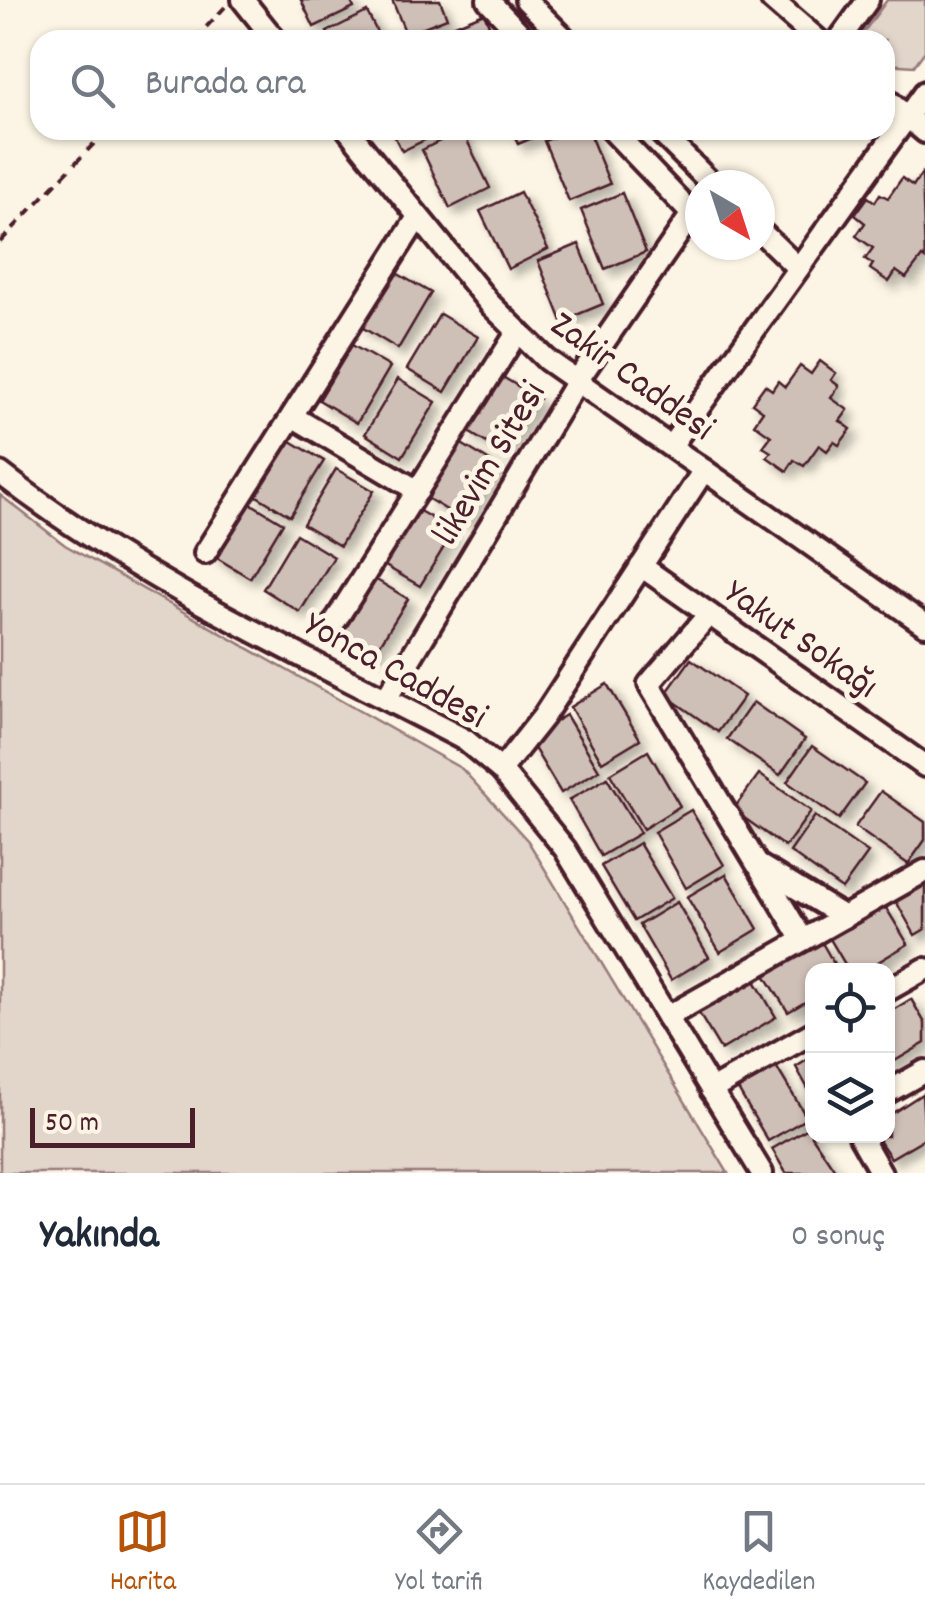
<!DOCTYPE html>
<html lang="tr">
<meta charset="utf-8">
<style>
body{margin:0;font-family:Dekko,sans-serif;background:#f6f6f7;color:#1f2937}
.controls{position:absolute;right:30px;bottom:30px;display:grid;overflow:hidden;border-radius:20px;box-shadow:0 2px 8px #0004}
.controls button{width:90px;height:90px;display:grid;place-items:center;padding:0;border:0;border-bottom:2px solid #e0e1e3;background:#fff;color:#1f2937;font:50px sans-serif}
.compass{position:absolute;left:685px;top:170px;width:90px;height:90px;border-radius:50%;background:#fff;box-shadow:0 2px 8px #0004;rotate:141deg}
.scale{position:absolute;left:30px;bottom:25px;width:165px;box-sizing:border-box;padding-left:10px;border:5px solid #4a1f2b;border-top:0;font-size:28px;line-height:35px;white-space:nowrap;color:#4a1f2b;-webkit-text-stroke:8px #fcf5e5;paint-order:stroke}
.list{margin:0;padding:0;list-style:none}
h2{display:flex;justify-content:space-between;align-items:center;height:130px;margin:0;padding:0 40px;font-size:42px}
h2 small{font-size:32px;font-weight:400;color:#747a83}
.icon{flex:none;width:55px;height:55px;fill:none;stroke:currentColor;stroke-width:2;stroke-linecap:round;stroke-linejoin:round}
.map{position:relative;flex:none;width:925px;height:1173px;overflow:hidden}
.search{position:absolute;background:#fff;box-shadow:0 2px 8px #0004;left:30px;right:30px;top:30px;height:110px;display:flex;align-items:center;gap:25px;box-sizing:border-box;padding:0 35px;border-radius:30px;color:#747a83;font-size:38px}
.sheet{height:310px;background:#fff}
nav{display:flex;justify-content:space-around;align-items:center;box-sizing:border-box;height:140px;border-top:2px solid #e0e1e3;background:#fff;font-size:28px;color:#747a83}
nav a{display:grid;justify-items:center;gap:5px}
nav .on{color:#b45309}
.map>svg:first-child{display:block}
.green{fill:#e2d5ca;stroke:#967a7a;stroke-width:2.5}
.building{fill:#cfc0b7;stroke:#4a1f2b;stroke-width:2.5;filter:url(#shadow)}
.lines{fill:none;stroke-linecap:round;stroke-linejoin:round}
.minor-casing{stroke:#4a1f2b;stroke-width:28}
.path{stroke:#4a1f2b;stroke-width:4;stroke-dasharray:10 8;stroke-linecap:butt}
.minor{stroke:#fcf5e5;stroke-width:20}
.labels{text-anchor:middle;stroke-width:10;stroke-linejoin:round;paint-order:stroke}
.street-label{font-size:38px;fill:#4a1f2b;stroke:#fcf5e5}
</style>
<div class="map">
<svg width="925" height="1173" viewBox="0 0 925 1173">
<defs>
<filter id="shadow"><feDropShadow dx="7" dy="7" stdDeviation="5" flood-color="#0004"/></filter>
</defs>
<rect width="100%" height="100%" fill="#fcf5e5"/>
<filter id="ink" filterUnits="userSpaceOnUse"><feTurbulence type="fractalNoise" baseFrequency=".01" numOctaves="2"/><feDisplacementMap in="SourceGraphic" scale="20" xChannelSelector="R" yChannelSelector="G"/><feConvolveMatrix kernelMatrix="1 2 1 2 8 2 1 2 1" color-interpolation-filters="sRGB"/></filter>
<g filter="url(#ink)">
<g class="green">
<polygon points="887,0 925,0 925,51 914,66 885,64 885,40 858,40"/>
<polygon points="0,495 65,545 462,769 528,841 728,1173 0,1173"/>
</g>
<g class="building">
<polygon points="301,0 350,0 354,8 314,27"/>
<polygon points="392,0 440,0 447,18 406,34"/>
<polygon points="367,12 381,40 331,40 327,32"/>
<polygon points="484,13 495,40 447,40 443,30"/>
<polygon points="391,130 441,130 441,132 402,151"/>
<polygon points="462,130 490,188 450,208 422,150"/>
<polygon points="512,130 551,130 518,144"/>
<polygon points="572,130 588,130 610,184 569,201 544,141"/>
<polygon points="922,173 925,259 922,257 906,278 896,271 889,282 870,269 873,264 865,259 873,248 856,236 865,223 855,215 868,197 875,202 880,194 888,198 902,178 913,186"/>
<polygon points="520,192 548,249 508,269 480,211"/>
<polygon points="622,193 646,252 605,269 581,210"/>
<polygon points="579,244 603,304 562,321 538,261"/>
<polygon points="393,271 431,293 398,349 360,326"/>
<polygon points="440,314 478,337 445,392 407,369"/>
<polygon points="352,345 390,367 357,423 319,400"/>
<polygon points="820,361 836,373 831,380 839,386 831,398 848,410 840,421 851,429 839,445 834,442 827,451 819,445 804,466 794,460 787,471 767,457 771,452 763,447 771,436 754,424 763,411 752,403 765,385 772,390 778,381 785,387 800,366 811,374"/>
<polygon points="501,376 539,399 505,454 467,431"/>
<polygon points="398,379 436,402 402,457 365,434"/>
<polygon points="286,438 324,461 290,516 252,493"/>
<polygon points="460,443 498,466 465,521 427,498"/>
<polygon points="336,469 374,491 340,546 303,524"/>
<polygon points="245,500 283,523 250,578 212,555"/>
<polygon points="416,509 454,531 420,586 382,564"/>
<polygon points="296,534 334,557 300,612 263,589"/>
<polygon points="370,576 408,599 374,654 336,631"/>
<polygon points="691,659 744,696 718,732 665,695"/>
<polygon points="607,684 640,739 602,762 570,707"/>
<polygon points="753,702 805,739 780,775 727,739"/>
<polygon points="566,715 599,770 561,793 528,738"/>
<polygon points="812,746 865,783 839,819 787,782"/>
<polygon points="648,751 680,806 643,829 610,774"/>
<polygon points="759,774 811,811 785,847 733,810"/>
<polygon points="607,778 640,833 601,856 569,800"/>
<polygon points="881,791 925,822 925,840 908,864 855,827"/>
<polygon points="691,810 724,865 686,888 654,832"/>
<polygon points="815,816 868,853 842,889 790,852"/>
<polygon points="639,843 672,898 634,921 601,866"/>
<polygon points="726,874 758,929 720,952 687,897"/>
<polygon points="925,878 925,929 915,935 893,896"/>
<polygon points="677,902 709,957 671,980 639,925"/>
<polygon points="885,906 908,944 863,971 849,971 830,939"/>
<polygon points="821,941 838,971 812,971 812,998 788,1012 765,975"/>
<polygon points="754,979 776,1017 721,1050 698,1012"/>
<polygon points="911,999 925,1023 925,1043 888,1065 888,1013"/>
<polygon points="812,1057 812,1096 796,1067"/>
<polygon points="774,1063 807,1118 768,1141 736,1086"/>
<polygon points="922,1094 925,1138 891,1158 876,1136 888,1136 888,1116"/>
<polygon points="810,1127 812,1136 837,1173 786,1173 772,1149"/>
</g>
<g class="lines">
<g class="minor-casing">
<g id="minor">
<polyline points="243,0 275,40"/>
<polyline points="488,0 526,40"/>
<polyline points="526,0 566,40"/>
<polyline points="772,0 818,40"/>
<polyline points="839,40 868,0"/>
<polyline points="885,98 925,132"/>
<polyline points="348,130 490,304 547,360 925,625"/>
<polyline points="658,130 713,185"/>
<polyline points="760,231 798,268"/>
<polyline points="292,416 418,491"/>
<polyline points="671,446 925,92"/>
<path d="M0 473C140 582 308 658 465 740L501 770 565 849 762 1173"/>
<polyline points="205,553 418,217"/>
<polyline points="641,566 925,766"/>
<polyline points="709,614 649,684 757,864 844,917"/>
<polyline points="336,620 518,331"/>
<polyline points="386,699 577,381 692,214 612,130"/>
<polyline points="501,770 543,717 704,470"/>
<polyline points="761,870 803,940"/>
<polyline points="888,990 925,969"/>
<polyline points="667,1017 925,871"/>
<polyline points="711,1090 812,1033"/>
<polyline points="888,1092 925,1071"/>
<polyline points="860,1136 881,1173"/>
</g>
</g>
<g class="path">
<polyline points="194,40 225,7"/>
<polyline points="0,242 107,130"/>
</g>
<use href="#minor" class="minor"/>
</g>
</g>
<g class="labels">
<g class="street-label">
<text transform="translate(634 374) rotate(36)" y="13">Zakir Caddesi</text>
<text transform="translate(487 462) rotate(-59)" y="13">likevim Sitesi</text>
<text transform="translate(803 637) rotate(35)" y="13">Yakut Sokağı</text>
<text transform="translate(397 668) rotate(29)" y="13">Yonca Caddesi</text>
</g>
</g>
</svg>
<div class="controls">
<button><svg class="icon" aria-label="locate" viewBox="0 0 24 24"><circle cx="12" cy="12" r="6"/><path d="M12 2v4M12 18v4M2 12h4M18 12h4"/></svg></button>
<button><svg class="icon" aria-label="layers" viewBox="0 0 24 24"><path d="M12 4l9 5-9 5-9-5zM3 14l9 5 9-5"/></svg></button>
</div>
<svg class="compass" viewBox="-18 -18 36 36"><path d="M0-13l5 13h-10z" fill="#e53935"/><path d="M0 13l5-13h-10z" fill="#747a83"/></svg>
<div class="scale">50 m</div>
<div class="search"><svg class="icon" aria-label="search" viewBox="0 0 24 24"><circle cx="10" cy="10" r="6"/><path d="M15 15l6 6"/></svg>Burada ara</div>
</div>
<section class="sheet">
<h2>Yakında<small>0 sonuç</small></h2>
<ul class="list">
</ul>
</section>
<nav>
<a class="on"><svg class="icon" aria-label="map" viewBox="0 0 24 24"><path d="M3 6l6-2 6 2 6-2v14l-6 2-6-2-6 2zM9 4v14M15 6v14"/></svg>Harita</a>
<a><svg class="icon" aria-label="directions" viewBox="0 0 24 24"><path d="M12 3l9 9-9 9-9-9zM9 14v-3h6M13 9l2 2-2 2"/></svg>Yol tarifi</a>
<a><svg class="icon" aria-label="saved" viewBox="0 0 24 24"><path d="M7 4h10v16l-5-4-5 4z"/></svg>Kaydedilen</a>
</nav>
